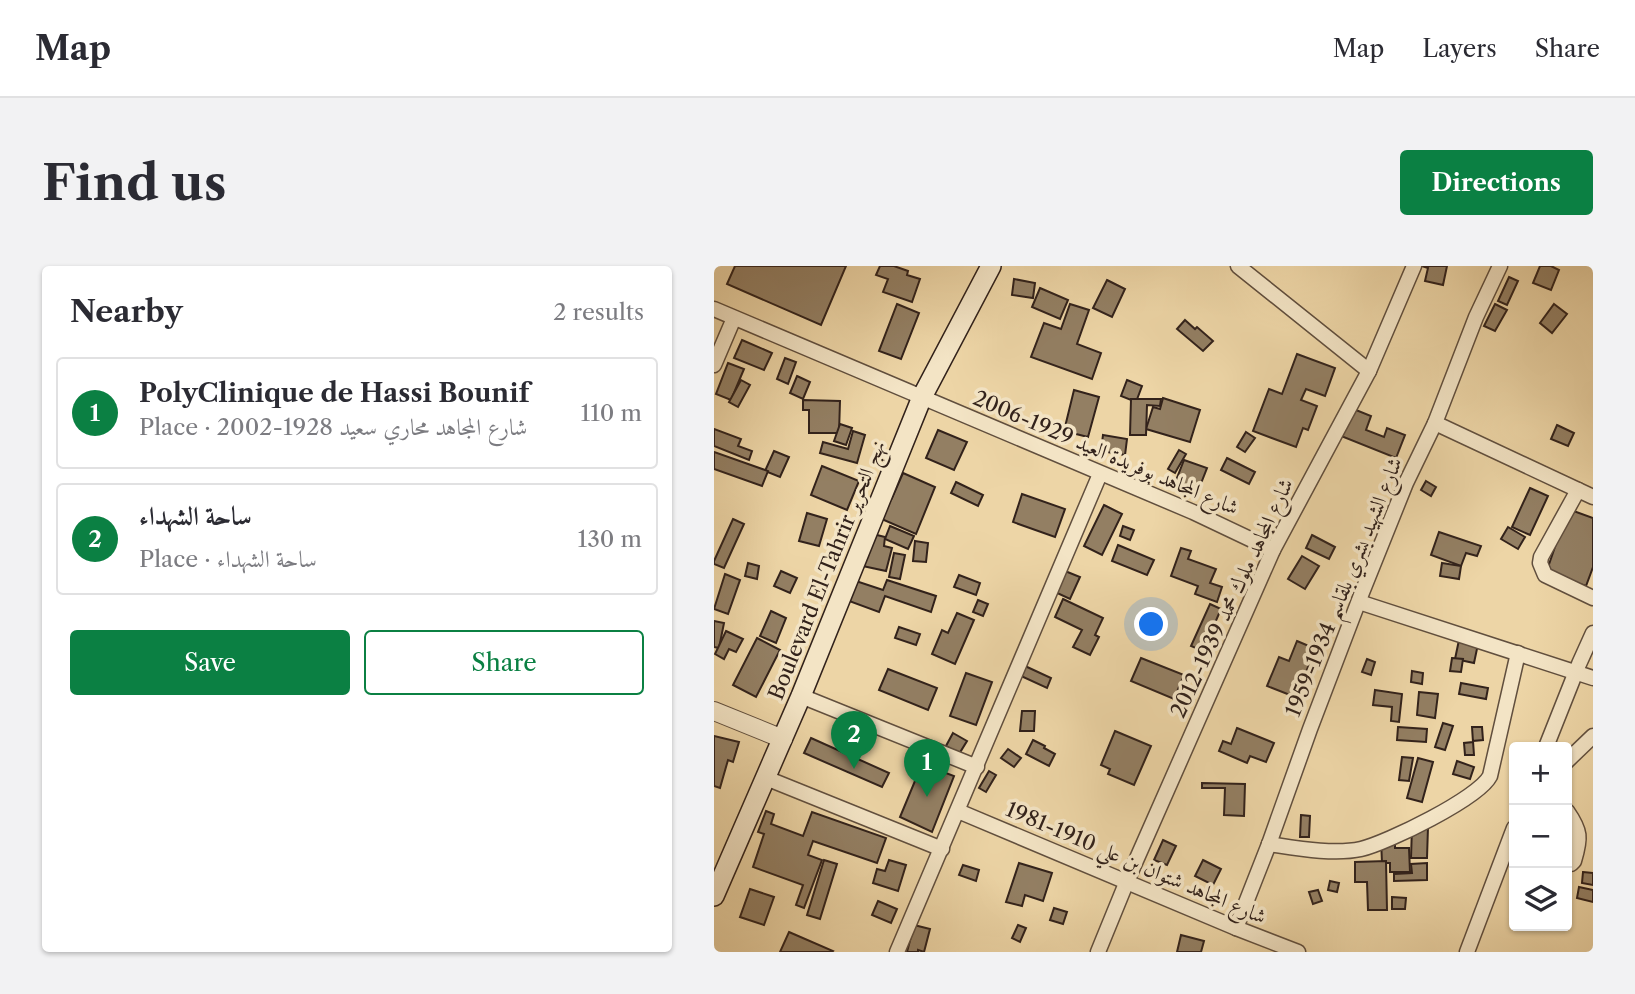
<!DOCTYPE html>
<meta charset="utf-8">
<style>
body{margin:0;font-family:"Libre Caslon Text",Amiri,serif;background:#f2f2f3;color:#2b2b33}
.controls{position:absolute;right:21px;bottom:21px;display:grid;overflow:hidden;border-radius:7px;box-shadow:0 2px 5px #0004}
.controls button{width:63px;height:63px;display:grid;place-items:center;padding:0;border:0;border-bottom:2px solid #e1e1e2;background:#fff;color:#2b2b33;font:35px sans-serif}
.you{position:absolute;left:438px;top:359px;width:24px;height:24px;margin:-18px;border:5px solid #fff;border-radius:50%;background:#1a73e8;box-shadow:0 0 0 10px #1a73e833}
.badge{display:grid;place-items:center;width:46px;height:46px;border-radius:50%;background:#0b8043;color:#fff;font-size:23px;font-weight:700}
.pin{position:absolute;translate:-50% -58px;filter:drop-shadow(0 2px 4px #0008)}
.pin::after{content:'';position:absolute;top:37px;width:24px;height:21px;background:inherit;clip-path:polygon(0 0,100% 0,50% 100%)}
.list{margin:0;padding:0;list-style:none}
h2{display:flex;justify-content:space-between;align-items:center;height:91px;margin:0;padding:0 28px;font-size:30px}
h2 small{font-size:23px;font-weight:400;color:#7c7c81}
.list li{display:grid;grid-template-columns:46px 1fr auto;gap:21px;align-items:center;box-sizing:border-box;height:112px;margin:0 14px 14px;padding:0 14px;border:2px solid #e1e1e2;border-radius:7px}
.list b{display:block;font-size:26px;white-space:nowrap}
.list p{margin:0;font-size:23px;white-space:nowrap;color:#7c7c81}
.list em{font-size:23px;font-style:normal;color:#7c7c81}
.actions{display:flex;gap:14px;padding:21px 28px}
.actions a{flex:1;padding:16px 0;border:2px solid #0b8043;border-radius:7px;text-align:center;font-size:24px;color:#0b8043}
.actions .main{background:#0b8043;color:#fff}
.icon{flex:none;width:38px;height:38px;fill:none;stroke:currentColor;stroke-width:2;stroke-linecap:round;stroke-linejoin:round}
.map{position:relative;flex:none;width:879px;height:686px;overflow:hidden;border-radius:7px}
header{display:flex;align-items:center;gap:42px;box-sizing:border-box;height:98px;padding:0 35px;background:#fff;border-bottom:2px solid #e1e1e2}
header strong{font-size:33px}
nav{display:flex;gap:38px;margin-inline-start:auto;font-size:24px}
.intro{display:flex;align-items:center;justify-content:space-between;box-sizing:border-box;height:168px;padding:0 42px}
h1{margin:0;font-size:49px}
.button{padding:18px 32px;border-radius:7px;background:#0b8043;color:#fff;font-size:24px;font-weight:700}
main{display:flex;gap:42px;padding:0 42px}
aside{flex:1;background:#fff;border-radius:7px;box-shadow:0 2px 5px #0004}
.map>svg:first-child{display:block}
.building{fill:#937f63;stroke:#32221b;stroke-width:2}
.lines{fill:none;stroke-linecap:round;stroke-linejoin:round}
.minor-casing{stroke:#614f3e;stroke-width:17}
.tertiary-casing{stroke:#614f3e;stroke-width:20}
.secondary-casing{stroke:#32221b;stroke-width:22}
.minor{stroke:#f3e4c5;stroke-width:14}
.tertiary{stroke:#f3e4c5;stroke-width:18}
.secondary{stroke:#f3e4c5;stroke-width:19}
.labels{text-anchor:middle;stroke-width:7;stroke-linejoin:round;paint-order:stroke}
.street-label{font-size:21px;fill:#32221b;stroke:#f3e4c5}
</style>
<header>
<strong>Map</strong>
<nav><a>Map</a><a>Layers</a><a>Share</a></nav>
</header>
<div class="intro"><h1>Find us</h1><a class="button">Directions</a></div>
<main>
<aside>
<h2>Nearby<small>2 results</small></h2>
<ul class="list">
<li><span class="badge">1</span><div><b>PolyClinique de Hassi Bounif</b><p>Place · شارع المجاهد محاري سعيد 1928-2002</p></div><em>110 m</em></li>
<li><span class="badge">2</span><div><b>ساحة الشهداء</b><p>Place · ساحة الشهداء</p></div><em>130 m</em></li>
</ul>
<div class="actions"><a class="main">Save</a><a>Share</a></div>
</aside>
<div class="map">
<svg width="879" height="686" viewBox="0 0 879 686">
<rect width="100%" height="100%" fill="#edd5a6"/>
<filter id="stains"><feTurbulence type="fractalNoise" baseFrequency=".00286" numOctaves="4"/><feColorMatrix values="0 0 0 0 .2 0 0 0 0 .09 0 0 0 0 .02 0 0 0 .5 -.17"/></filter>
<radialGradient id="worn" r=".72"><stop offset=".6" stop-color="#630" stop-opacity="0"/><stop offset="1" stop-color="#630" stop-opacity=".3"/></radialGradient>
<g class="building">
<polygon points="21,0 132,0 107,59 13,18"/>
<polygon points="166,0 180,0 194,5 193,9 206,13 198,36 169,26 174,13 162,9"/>
<polygon points="708,0 733,0 729,19 711,15 714,2"/>
<polygon points="826,0 837,0 845,4 837,24 819,17"/>
<polygon points="795,11 804,15 793,39 784,35"/>
<polygon points="300,13 321,17 319,32 298,29"/>
<polygon points="393,14 411,23 398,51 379,42"/>
<polygon points="326,22 354,34 346,53 318,41"/>
<polygon points="183,38 205,47 187,93 165,85"/>
<polygon points="356,38 375,44 363,78 387,87 378,113 317,91 330,57 347,63"/>
<polygon points="781,38 793,44 781,65 770,60"/>
<polygon points="840,38 853,48 838,67 826,57"/>
<polygon points="471,54 481,63 483,61 499,75 489,85 463,63"/>
<polygon points="28,74 58,87 50,104 20,92"/>
<polygon points="583,88 621,102 611,130 592,123 587,134 603,140 594,164 589,162 582,181 539,165 555,123 568,128"/>
<polygon points="71,92 82,96 74,118 63,113"/>
<polygon points="14,97 30,103 17,134 2,128"/>
<polygon points="83,110 96,116 89,133 76,127"/>
<polygon points="27,114 36,119 24,141 15,136"/>
<polygon points="413,114 428,120 422,136 407,130"/>
<polygon points="360,124 385,131 374,171 350,165"/>
<polygon points="449,132 486,144 476,176 432,163 439,141 446,143"/>
<polygon points="417,133 447,133 446,140 433,139 432,169 416,169"/>
<polygon points="89,134 126,135 125,167 95,167 95,144 89,144"/>
<polygon points="632,140 657,150 652,164 670,171 673,162 691,169 682,192 622,168"/>
<polygon points="126,158 138,162 132,179 120,175"/>
<polygon points="843,159 860,167 854,180 837,173"/>
<polygon points="0,163 27,173 24,180 38,185 35,194 0,180"/>
<polygon points="224,164 253,176 240,204 212,192"/>
<polygon points="139,165 151,169 143,197 106,187 109,176 134,183"/>
<polygon points="532,166 541,172 531,186 523,181"/>
<polygon points="389,169 413,173 411,189 387,185"/>
<polygon points="465,184 472,188 461,207 454,203"/>
<polygon points="60,185 75,191 66,211 51,205"/>
<polygon points="0,186 54,205 48,220 0,203"/>
<polygon points="513,192 541,206 535,218 507,204"/>
<polygon points="470,194 493,202 484,225 461,217"/>
<polygon points="108,200 145,215 133,244 97,229"/>
<polygon points="189,207 221,221 202,268 163,251 173,229 178,232"/>
<polygon points="712,215 722,221 717,230 707,224"/>
<polygon points="242,216 269,229 264,240 237,227"/>
<polygon points="816,222 834,230 816,269 798,261"/>
<polygon points="308,228 351,243 341,271 299,256"/>
<polygon points="390,239 408,248 388,289 370,280"/>
<polygon points="854,243 879,252 879,301 872,320 832,307"/>
<polygon points="93,247 113,253 105,280 85,275"/>
<polygon points="19,253 30,258 10,302 0,298 0,295"/>
<polygon points="176,260 200,270 194,283 171,273"/>
<polygon points="409,260 420,264 416,274 406,270"/>
<polygon points="794,261 811,271 804,283 787,273"/>
<polygon points="725,266 767,280 763,290 752,287 747,300 717,289"/>
<polygon points="155,267 171,271 170,280 178,282 172,305 144,299"/>
<polygon points="598,269 621,281 615,293 592,282"/>
<polygon points="201,275 214,277 212,296 199,295"/>
<polygon points="404,279 440,294 433,309 398,295"/>
<polygon points="467,282 477,285 474,293 502,303 496,317 508,321 503,336 481,328 484,320 457,310"/>
<polygon points="180,287 191,289 186,313 175,311"/>
<polygon points="588,290 605,300 591,323 574,313"/>
<polygon points="34,297 45,300 43,313 31,310"/>
<polygon points="728,297 747,300 745,313 726,310"/>
<polygon points="67,305 83,312 76,327 60,320"/>
<polygon points="351,305 366,311 356,333 341,326"/>
<polygon points="11,308 26,314 14,348 0,343"/>
<polygon points="245,309 266,317 262,329 240,321"/>
<polygon points="173,314 222,330 217,346 171,330 165,346 135,335 142,315 169,324"/>
<polygon points="349,333 389,352 381,369 385,371 376,389 359,381 368,364 341,351"/>
<polygon points="264,334 274,338 269,350 259,346"/>
<polygon points="496,338 507,343 489,385 477,380"/>
<polygon points="57,345 72,352 62,377 46,370"/>
<polygon points="243,347 260,354 241,398 218,388 228,364 234,367"/>
<polygon points="0,355 10,357 5,382 0,381"/>
<polygon points="185,361 206,368 202,379 181,372"/>
<polygon points="12,365 29,373 22,386 15,383 10,393 1,388"/>
<polygon points="43,372 66,384 42,431 19,419"/>
<polygon points="745,374 764,378 760,397 741,393"/>
<polygon points="583,375 602,383 581,431 553,420 565,391 575,395"/>
<polygon points="427,392 470,409 460,433 417,415"/>
<polygon points="738,392 749,393 747,406 736,405"/>
<polygon points="653,393 661,396 657,409 648,406"/>
<polygon points="311,400 337,412 333,422 307,410"/>
<polygon points="174,403 223,422 214,444 165,424"/>
<polygon points="698,405 709,407 708,418 697,416"/>
<polygon points="252,407 278,416 262,459 236,450"/>
<polygon points="747,417 774,422 772,433 745,428"/>
<polygon points="661,424 688,428 685,456 677,455 678,441 659,439"/>
<polygon points="705,426 724,428 721,452 703,449"/>
<polygon points="308,445 321,445 320,465 306,465"/>
<polygon points="729,457 739,460 731,484 721,481"/>
<polygon points="684,461 713,463 712,476 683,474"/>
<polygon points="758,461 768,461 769,474 759,475 760,489 751,489 750,477 759,476"/>
<polygon points="523,462 560,477 552,496 536,490 533,497 505,485 509,475 517,478"/>
<polygon points="401,465 437,480 420,519 394,508 396,503 387,499"/>
<polygon points="239,467 253,475 245,488 232,480"/>
<polygon points="0,470 25,476 19,496 14,494 6,522 0,520"/>
<polygon points="97,472 175,507 168,521 90,487"/>
<polygon points="319,474 331,480 330,482 341,488 335,500 312,488"/>
<polygon points="294,483 307,492 300,501 287,492"/>
<polygon points="688,491 699,492 695,515 685,514"/>
<polygon points="704,492 719,496 708,536 693,532"/>
<polygon points="743,495 760,501 756,513 739,508"/>
<polygon points="208,498 240,510 218,566 186,551"/>
<polygon points="275,505 282,509 272,526 265,522"/>
<polygon points="488,517 531,518 530,550 510,549 511,522 488,522"/>
<polygon points="52,545 60,548 57,558 89,570 98,546 172,572 163,597 99,575 94,589 108,594 90,642 82,639 89,619 39,601 50,568 44,566"/>
<polygon points="587,549 596,550 595,571 586,571"/>
<polygon points="698,561 714,561 713,592 697,592"/>
<polygon points="667,573 681,573 681,582 695,582 696,606 676,606 676,597 668,597"/>
<polygon points="449,574 462,580 453,599 440,594"/>
<polygon points="110,594 123,598 106,653 93,649"/>
<polygon points="175,594 192,599 184,625 159,617 163,603 171,605"/>
<polygon points="489,594 507,603 499,619 481,610"/>
<polygon points="672,595 673,644 654,644 653,616 641,616 641,596"/>
<polygon points="305,597 338,607 329,635 311,629 308,640 292,636"/>
<polygon points="713,597 713,614 680,615 680,608 698,607 697,598"/>
<polygon points="249,599 265,604 262,615 245,609"/>
<polygon points="869,606 879,607 879,619 868,617"/>
<polygon points="616,615 625,617 623,626 614,624"/>
<polygon points="865,621 879,624 879,636 863,632"/>
<polygon points="36,623 60,631 50,659 26,651"/>
<polygon points="604,624 608,635 599,638 595,626"/>
<polygon points="678,631 692,632 691,643 678,643"/>
<polygon points="164,635 183,643 177,657 158,649"/>
<polygon points="340,642 353,646 349,658 336,654"/>
<polygon points="200,659 216,663 210,686 204,684 204,686 193,686"/>
<polygon points="304,659 312,662 306,676 298,672"/>
<polygon points="75,666 119,685 118,686 66,686"/>
<polygon points="467,669 490,675 487,686 463,686"/>
</g>
<g class="lines">
<g class="minor-casing">
<g id="minor">
<polyline points="524,0 655,105"/>
<polyline points="0,43 479,246 559,284"/>
<polyline points="0,99 20,52"/>
<polyline points="721,157 879,231"/>
<polyline points="864,224 827,291 826,297 831,309 879,332"/>
<polyline points="645,336 879,412"/>
<polyline points="87,430 263,501"/>
<polyline points="832,481 865,398 879,367"/>
<polyline points="853,495 879,470"/>
<polyline points="52,512 228,583"/>
<polyline points="244,545 522,662 584,686"/>
<path d="M853 545C867 565 867 572 860 595L857 598H853"/>
<path d="M555 578C582 582 620 589 647 583 673 577 765 532 776 510L804 387"/>
<polyline points="522,662 555,578 596,463 647,329 692,217 721,157 762,51 786,0"/>
<polyline points="183,686 386,208"/>
<polyline points="384,686 413,615 559,284 655,105 700,0"/>
<polyline points="753,686 800,562"/>
</g>
</g>
<g class="tertiary-casing">
<polyline id="tertiary" points="0,445 69,473"/>
</g>
<g class="secondary-casing">
<polyline id="secondary" points="0,630 87,430 208,131 277,0"/>
</g>
<use href="#minor" class="minor"/>
<use href="#tertiary" class="tertiary"/>
<use href="#secondary" class="secondary"/>
</g>
<g class="labels">
<g class="street-label">
<text transform="translate(392 187) rotate(23)" y="7">شارع المجاهد بوفريدة العيد 1929-2006</text>
<text transform="translate(113 304) rotate(-68)" y="7">Boulevard El-Tahrir نهج التحرير</text>
<text transform="translate(630 321) rotate(-68)" y="7">شارع الشهيد بشري بلقاسم 1934-1959</text>
<text transform="translate(518 332) rotate(-65)" y="7">شارع المجاهد ملوك محمد 1939-2012</text>
<text transform="translate(422 597) rotate(23)" y="7">شارع المجاهد شتوان بن علي 1910-1981</text>
</g>
</g>
<rect width="100%" height="100%" filter="url(#stains)"/>
<rect width="100%" height="100%" fill="url(#worn)"/>
</svg>
<div class="controls">
<button>+</button>
<button>−</button>
<button><svg class="icon" aria-label="layers" viewBox="0 0 24 24"><path d="M12 4l9 5-9 5-9-5zM3 14l9 5 9-5"/></svg></button>
</div>
<div class="you"></div>
<div class="pin badge" style="left:213px;top:531px">1</div>
<div class="pin badge" style="left:140px;top:503px">2</div>
</div>
</main>
